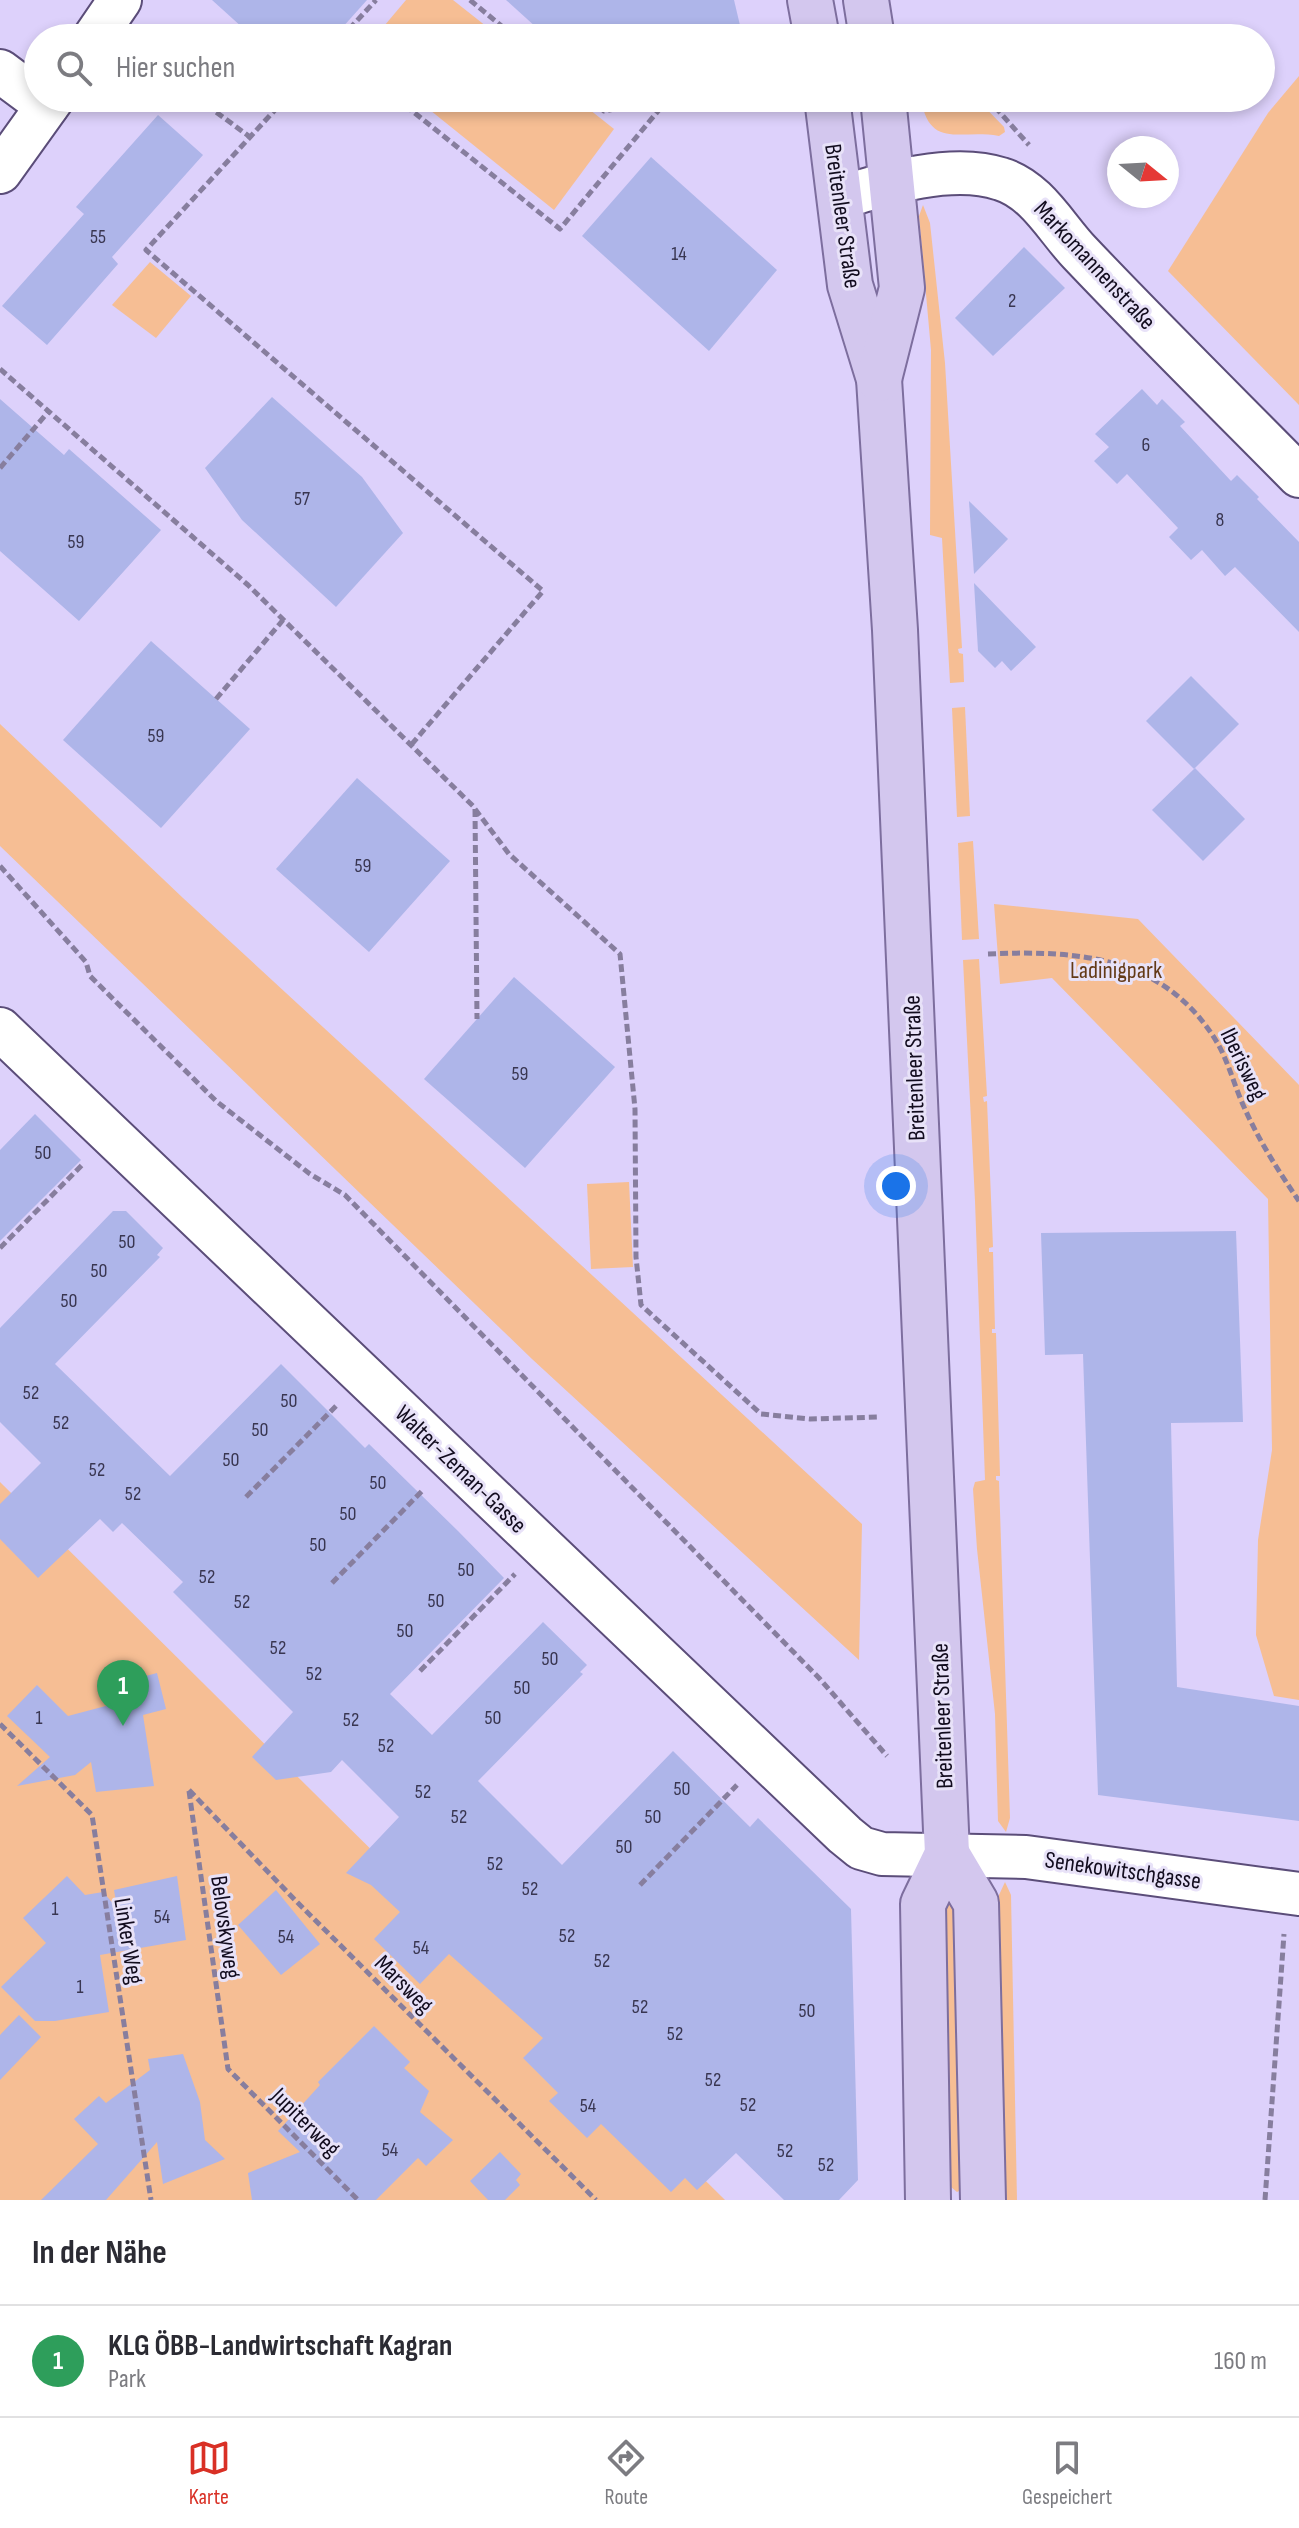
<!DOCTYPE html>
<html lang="de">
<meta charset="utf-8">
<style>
body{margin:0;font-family:"Sofia Sans Condensed",sans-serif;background:#f2f2f3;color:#2b2b33}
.compass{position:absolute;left:1107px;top:136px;width:72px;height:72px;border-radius:50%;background:#fff;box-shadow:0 4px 12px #0003;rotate:108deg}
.you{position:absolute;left:896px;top:1186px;width:28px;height:28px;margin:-20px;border:6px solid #fff;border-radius:50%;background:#1a73e8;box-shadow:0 0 0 12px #1a73e833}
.badge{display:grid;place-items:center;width:52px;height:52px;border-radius:50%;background:#d93025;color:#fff;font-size:26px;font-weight:700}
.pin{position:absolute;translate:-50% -66px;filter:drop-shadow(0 2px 4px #0008)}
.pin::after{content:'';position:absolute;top:42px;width:28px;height:24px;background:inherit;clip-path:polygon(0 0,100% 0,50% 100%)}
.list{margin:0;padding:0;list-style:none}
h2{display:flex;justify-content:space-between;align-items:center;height:104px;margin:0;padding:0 32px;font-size:34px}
h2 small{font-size:26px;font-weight:400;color:#7c7c81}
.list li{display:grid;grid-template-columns:52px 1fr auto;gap:24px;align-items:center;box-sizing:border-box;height:112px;padding:0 32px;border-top:2px solid #e1e1e2}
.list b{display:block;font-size:30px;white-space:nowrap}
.list p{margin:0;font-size:26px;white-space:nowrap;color:#7c7c81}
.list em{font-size:26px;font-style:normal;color:#7c7c81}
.icon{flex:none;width:44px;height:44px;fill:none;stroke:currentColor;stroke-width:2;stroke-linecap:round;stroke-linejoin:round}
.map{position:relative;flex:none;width:1299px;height:2200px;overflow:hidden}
.search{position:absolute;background:#fff;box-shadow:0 4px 12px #0003;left:24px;right:24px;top:24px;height:88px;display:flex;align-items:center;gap:20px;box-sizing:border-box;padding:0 28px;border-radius:44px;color:#7c7c81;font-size:30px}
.sheet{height:216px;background:#fff}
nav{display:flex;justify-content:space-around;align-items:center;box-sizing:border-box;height:112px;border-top:2px solid #e1e1e2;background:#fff;font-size:22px;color:#7c7c81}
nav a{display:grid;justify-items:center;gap:4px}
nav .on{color:#d93025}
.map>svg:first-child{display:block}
.green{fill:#f6be94}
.building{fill:#aeb5e9}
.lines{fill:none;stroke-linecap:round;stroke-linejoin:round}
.minor-casing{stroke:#5b4d79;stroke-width:46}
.major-casing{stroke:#7d6e9e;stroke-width:48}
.path{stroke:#877e9e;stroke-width:5;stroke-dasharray:8 4;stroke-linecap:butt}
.minor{stroke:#fff;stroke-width:42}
.major{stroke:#d3c7ee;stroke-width:44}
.labels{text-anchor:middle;stroke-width:6;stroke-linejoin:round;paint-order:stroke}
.number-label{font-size:20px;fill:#393651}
.street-label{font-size:24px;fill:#120c1e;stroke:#e8e2f8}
.park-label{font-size:24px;fill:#633a17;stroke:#e8e2f8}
</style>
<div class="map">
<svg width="1299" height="2200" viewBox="0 0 1299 2200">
<rect width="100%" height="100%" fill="#ddd1fb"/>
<g class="green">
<polygon points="406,0 453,0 501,38 374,38"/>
<polygon points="1299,76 1299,405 1168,271 1268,113"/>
<polygon points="415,98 575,98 614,129 554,210"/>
<path d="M921 98H976L1004 127 1005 132 999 136C960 129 929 150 921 98Z"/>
<polygon points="923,205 930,223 945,363 962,648 958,649 959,653 963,654 964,682 950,683 942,538 930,535 931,350 919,216"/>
<polygon points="150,262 191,296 156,338 112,305"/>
<polygon points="965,707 970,816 957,817 952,708"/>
<polygon points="0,724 183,898 862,1524 859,1660 532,1359 0,846"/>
<polygon points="973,841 979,939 962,940 958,843"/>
<polygon points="994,904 1138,919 1299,1085 1299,1700 1274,1696 1256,1635 1258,1540 1272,1450 1268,1199 1052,978 1000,984"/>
<polygon points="979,959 987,1096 983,1097 984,1102 987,1101 993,1247 989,1248 989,1252 993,1252 995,1329 992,1329 992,1333 996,1333 1000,1476 996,1476 996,1480 999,1481 1010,1818 1006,1832 998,1821 995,1714 977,1549 973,1489 975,1482 985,1480 975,1201 963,960"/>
<polygon points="629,1182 633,1267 591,1269 587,1184"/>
<polygon points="0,1482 725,2200 0,2200"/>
<polygon points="1005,1882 1011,1895 1017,2200 1005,2200 999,1906 999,1895"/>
<polygon points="942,1883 955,1883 961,2190 957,2192 951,2187 945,2124"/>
</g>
<g class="building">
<polygon points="212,0 367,0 333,38 254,38"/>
<polygon points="506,0 734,0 743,38 548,38"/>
<polygon points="158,115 203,155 112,257 118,264 47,345 2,306 84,214 76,207"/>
<polygon points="651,157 777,270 709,351 582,236"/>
<polygon points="1024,247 1065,288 993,356 955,318"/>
<polygon points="1142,389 1157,405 1162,399 1185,422 1180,426 1231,481 1237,475 1259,497 1257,499 1299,542 1299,632 1235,567 1225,576 1202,550 1191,560 1169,537 1178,528 1127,474 1117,484 1094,461 1109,447 1095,434"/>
<polygon points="272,397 362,477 403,533 336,607 242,520 205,468"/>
<polygon points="0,399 64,455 69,449 161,530 79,621 0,551"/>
<polygon points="969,501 1008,539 974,574"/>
<polygon points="974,583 1036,647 1011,671 1002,661 995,668 978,651"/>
<polygon points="151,641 250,729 161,828 63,740"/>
<polygon points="1191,676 1239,724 1194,769 1146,721"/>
<polygon points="1195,768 1245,819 1203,861 1152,810"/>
<polygon points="357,778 450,861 369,952 276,869"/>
<polygon points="514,977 615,1067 525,1168 424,1079"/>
<polygon points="35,1114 81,1160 0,1241 0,1150"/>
<polygon points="113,1211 126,1211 163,1248 157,1255 160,1257 55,1364 170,1476 281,1364 365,1448 369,1444 458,1531 504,1578 390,1694 432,1735 543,1622 587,1665 580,1672 583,1674 478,1781 562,1865 673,1751 750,1827 758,1818 851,1909 858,2180 839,2200 784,2200 736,2153 697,2190 685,2178 671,2192 601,2124 587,2138 549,2101 558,2093 523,2058 543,2038 449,1954 420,1984 374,1939 400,1912 371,1885 346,1873 399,1817 342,1760 331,1772 276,1780 252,1757 293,1712 173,1592 183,1582 122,1523 113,1532 100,1519 38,1578 0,1539 0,1504 41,1463 0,1422 0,1328"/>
<polygon points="1236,1231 1243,1422 1171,1423 1177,1687 1299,1706 1299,1821 1098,1795 1083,1354 1045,1355 1041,1233"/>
<polygon points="157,1673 166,1709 143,1715 154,1786 96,1792 91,1762 75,1775 17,1786 50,1757 7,1716 37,1685 68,1716 117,1703 112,1685"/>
<polygon points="67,1876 85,1895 103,1892 117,1908 114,1890 177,1876 186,1940 100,1955 109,2012 55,2021 35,2021 1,1987 46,1943 23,1918"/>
<polygon points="276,1890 320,1944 281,1975 238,1925"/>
<polygon points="19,2015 41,2037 0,2080 0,2035"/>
<polygon points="374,2026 410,2062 404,2068 429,2091 420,2112 453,2140 426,2166 418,2158 376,2200 252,2200 248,2173 300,2152 278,2131 320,2085 318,2082"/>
<polygon points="183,2054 200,2102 205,2140 225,2159 163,2184 157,2142 106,2200 41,2200 98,2144 74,2119 99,2096 106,2103 150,2070 148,2059"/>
<polygon points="500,2152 521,2174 516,2180 520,2185 505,2200 488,2200 470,2181"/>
</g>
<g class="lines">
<g class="minor-casing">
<g id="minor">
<polyline points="94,38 120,0"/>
<polyline points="0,71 47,106"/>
<polyline points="0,172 53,98"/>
<path d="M840 198C886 183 953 163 1001 179 1037 190 1056 228 1080 253 1152 329 1226 402 1299 476"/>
<polyline points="0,1029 845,1835 861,1848 882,1854 1026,1857 1299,1894"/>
</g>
</g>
<g class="major-casing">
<g id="major">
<polyline points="810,0 817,38"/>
<polyline points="866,0 872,38"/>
<polyline points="827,98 850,285 879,379 895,630 947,1854 923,1904 928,2200"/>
<polyline points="879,379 902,288 883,98"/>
<polyline points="947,1854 976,1903 983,2200"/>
</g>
</g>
<g class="path">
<polyline points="470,0 516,38"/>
<polyline points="341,38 376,0"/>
<polyline points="197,98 250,137"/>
<polyline points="286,98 146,250 543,591 411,745"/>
<polyline points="396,98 560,229 668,99"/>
<polyline points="589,98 604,111 674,98"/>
<polyline points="987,98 1029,145"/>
<polyline points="0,369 248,585 475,808 477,1019"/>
<polyline points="0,468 49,411"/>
<polyline points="216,699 283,620"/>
<polyline points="475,809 509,854 620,954 635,1109 636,1257 641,1305 761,1414 810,1419 879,1417"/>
<polyline points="0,866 86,962 90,976 216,1101 310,1174 345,1195 819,1678 887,1756"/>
<path d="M988 954C1079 950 1166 956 1218 1044 1228 1062 1233 1081 1241 1100 1256 1136 1277 1169 1299 1201"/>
<polyline points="0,1248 84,1163"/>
<polyline points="246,1497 338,1404"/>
<polyline points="332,1583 423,1490"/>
<polyline points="420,1671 515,1574"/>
<polyline points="0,1724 92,1815 151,2200"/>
<polyline points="189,1790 297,1902 596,2200"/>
<polyline points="189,1791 228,2069 358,2200"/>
<polyline points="640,1885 737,1785"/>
<polyline points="1265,2200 1284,1934"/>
</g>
<use href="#minor" class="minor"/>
<use href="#major" class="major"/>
</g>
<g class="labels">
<g class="number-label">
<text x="98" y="243">55</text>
<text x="679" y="260">14</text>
<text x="1012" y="307">2</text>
<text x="1146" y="451">6</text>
<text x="302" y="505">57</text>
<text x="1220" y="526">8</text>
<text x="76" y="548">59</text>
<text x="156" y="742">59</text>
<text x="363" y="872">59</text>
<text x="520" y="1080">59</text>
<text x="43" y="1159">50</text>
<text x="127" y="1248">50</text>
<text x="99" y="1277">50</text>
<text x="69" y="1307">50</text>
<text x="31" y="1399">52</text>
<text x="289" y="1407">50</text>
<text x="61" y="1429">52</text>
<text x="260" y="1436">50</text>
<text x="231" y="1466">50</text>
<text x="97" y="1476">52</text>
<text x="378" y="1489">50</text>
<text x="133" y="1500">52</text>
<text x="348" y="1520">50</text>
<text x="318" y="1551">50</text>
<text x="466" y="1576">50</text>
<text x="207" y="1583">52</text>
<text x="436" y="1607">50</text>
<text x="242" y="1608">52</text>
<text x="405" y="1637">50</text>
<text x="278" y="1654">52</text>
<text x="550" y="1665">50</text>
<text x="314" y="1680">52</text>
<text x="522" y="1694">50</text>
<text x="39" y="1724">1</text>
<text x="493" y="1724">50</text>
<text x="351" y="1726">52</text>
<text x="386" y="1752">52</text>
<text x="682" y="1795">50</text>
<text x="423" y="1798">52</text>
<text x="459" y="1823">52</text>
<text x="653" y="1823">50</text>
<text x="624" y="1853">50</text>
<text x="495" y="1870">52</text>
<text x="530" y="1895">52</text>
<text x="55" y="1915">1</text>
<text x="162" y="1923">54</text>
<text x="567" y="1942">52</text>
<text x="286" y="1943">54</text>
<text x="421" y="1954">54</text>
<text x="602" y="1967">52</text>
<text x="80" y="1993">1</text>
<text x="640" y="2013">52</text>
<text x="807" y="2017">50</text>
<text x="675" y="2040">52</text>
<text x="713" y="2086">52</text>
<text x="748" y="2111">52</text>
<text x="588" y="2112">54</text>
<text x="390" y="2156">54</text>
<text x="785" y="2157">52</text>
<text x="826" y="2171">52</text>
</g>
<g class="street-label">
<text transform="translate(843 216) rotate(82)" y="8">Breitenleer Straße</text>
<text transform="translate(1095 265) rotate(47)" y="8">Markomannenstraße</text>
<text transform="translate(1244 1064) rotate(64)" y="8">Iberisweg</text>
<text transform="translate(914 1068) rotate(-92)" y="8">Breitenleer Straße</text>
<text transform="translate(461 1469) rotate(44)" y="8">Walter-Zeman-Gasse</text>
<text transform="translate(942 1716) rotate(-92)" y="8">Breitenleer Straße</text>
<text transform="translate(1123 1870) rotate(8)" y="8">Senekowitschgasse</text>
<text transform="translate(226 1927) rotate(82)" y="8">Belovskyweg</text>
<text transform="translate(129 1941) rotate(81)" y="8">Linker Weg</text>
<text transform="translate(404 1984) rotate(45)" y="8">Marsweg</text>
<text transform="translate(306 2122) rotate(45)" y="8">Jupiterweg</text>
</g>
<g class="park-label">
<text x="1116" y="978">Ladinigpark</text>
</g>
</g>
</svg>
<svg class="compass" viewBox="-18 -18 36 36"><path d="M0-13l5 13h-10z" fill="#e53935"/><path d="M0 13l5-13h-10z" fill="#7c7c81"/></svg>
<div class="you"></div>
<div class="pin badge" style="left:123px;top:1726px;background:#2e9e5b">1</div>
<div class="search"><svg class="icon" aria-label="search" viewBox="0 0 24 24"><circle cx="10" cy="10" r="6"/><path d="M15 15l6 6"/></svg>Hier suchen</div>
</div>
<section class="sheet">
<h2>In der Nähe<small></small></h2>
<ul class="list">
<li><span class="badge" style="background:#2e9e5b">1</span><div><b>KLG ÖBB-Landwirtschaft Kagran</b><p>Park</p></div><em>160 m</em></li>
</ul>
</section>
<nav>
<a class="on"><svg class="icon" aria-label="map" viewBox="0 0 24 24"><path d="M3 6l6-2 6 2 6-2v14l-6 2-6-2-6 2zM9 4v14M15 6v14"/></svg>Karte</a>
<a><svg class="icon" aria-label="directions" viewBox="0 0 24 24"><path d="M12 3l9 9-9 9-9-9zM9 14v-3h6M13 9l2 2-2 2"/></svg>Route</a>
<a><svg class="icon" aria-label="saved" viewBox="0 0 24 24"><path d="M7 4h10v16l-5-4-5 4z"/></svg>Gespeichert</a>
</nav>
